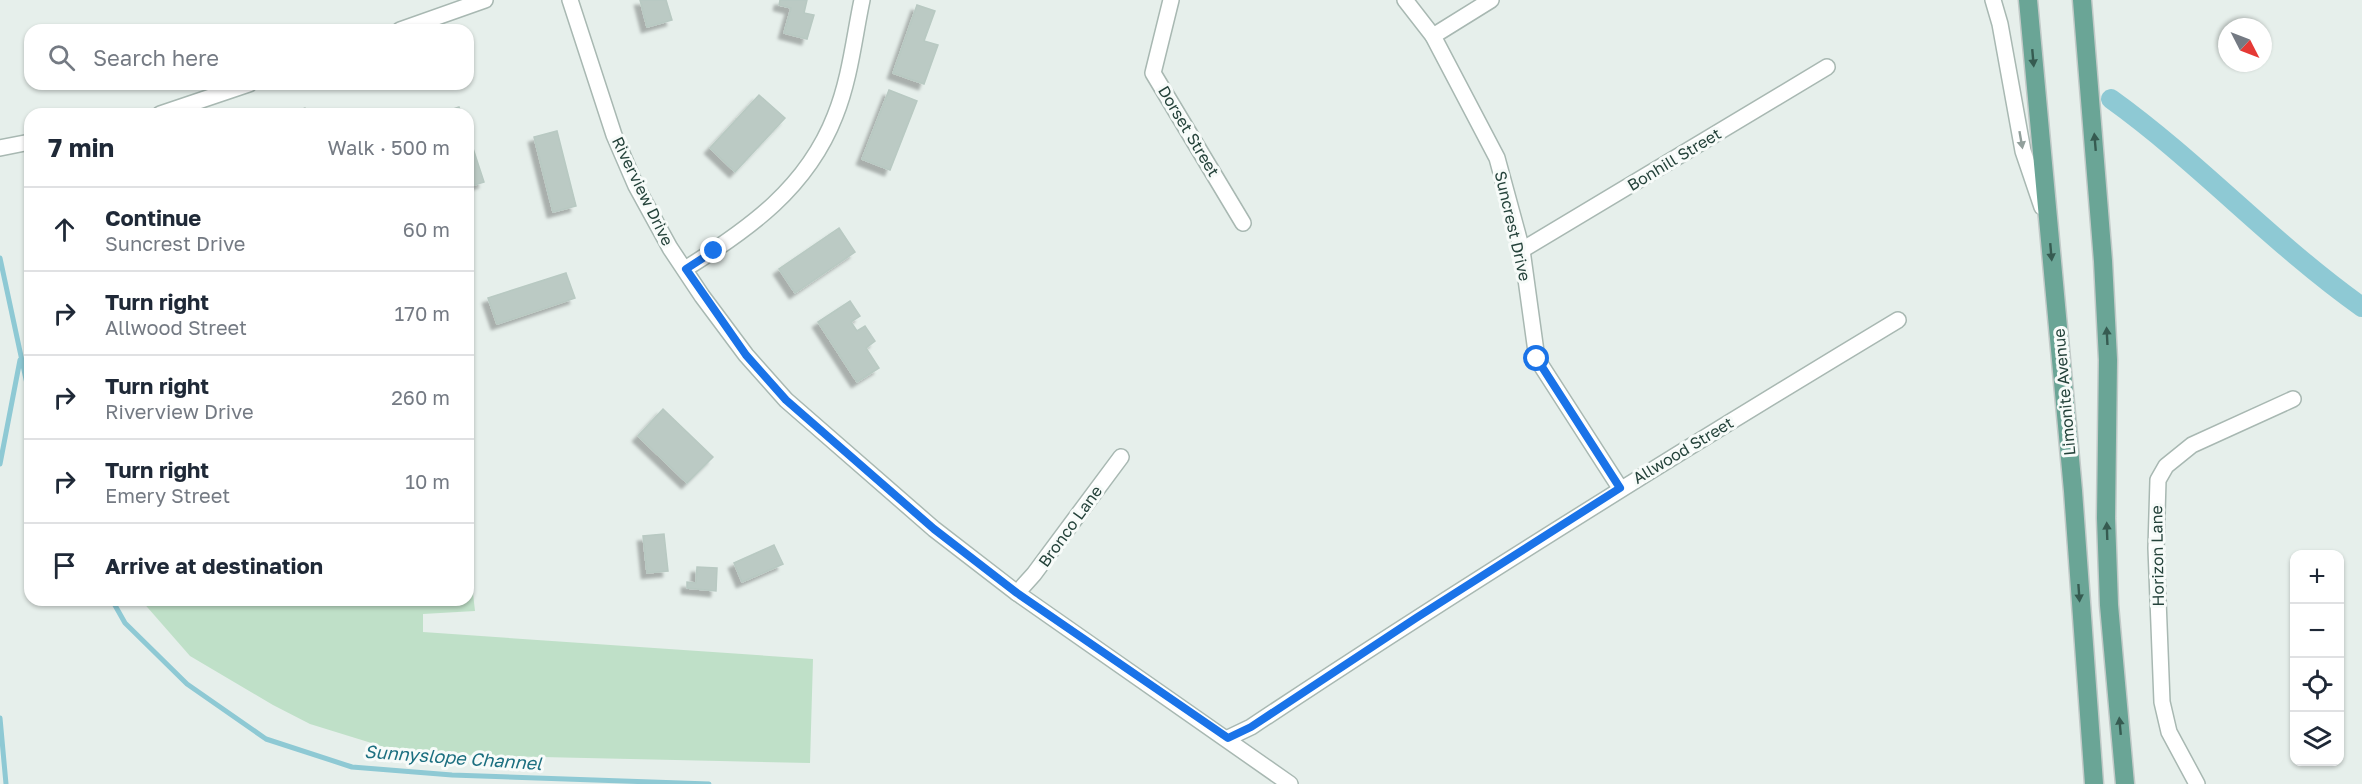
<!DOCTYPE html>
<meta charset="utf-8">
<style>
body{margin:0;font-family:"Golos Text",sans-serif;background:#f2f2f3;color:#1f2937}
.controls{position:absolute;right:18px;bottom:18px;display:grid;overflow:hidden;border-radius:12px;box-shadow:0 2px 4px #0004}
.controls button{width:54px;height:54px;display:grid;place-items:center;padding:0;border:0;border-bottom:2px solid #e0e1e3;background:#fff;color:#1f2937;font:30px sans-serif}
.compass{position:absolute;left:2218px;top:18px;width:54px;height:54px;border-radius:50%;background:#fff;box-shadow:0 2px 4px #0004;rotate:132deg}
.stop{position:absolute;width:18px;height:18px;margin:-14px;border:4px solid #1a73e8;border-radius:50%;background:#fff}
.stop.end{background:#1a73e8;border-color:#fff;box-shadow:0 2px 6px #0008}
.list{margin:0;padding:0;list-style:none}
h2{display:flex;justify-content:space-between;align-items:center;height:78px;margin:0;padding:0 24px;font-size:26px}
h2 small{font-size:20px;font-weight:400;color:#747a83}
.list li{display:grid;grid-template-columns:39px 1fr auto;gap:18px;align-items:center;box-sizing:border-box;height:84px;padding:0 24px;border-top:2px solid #e0e1e3}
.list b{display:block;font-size:22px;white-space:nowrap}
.list p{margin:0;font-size:20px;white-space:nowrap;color:#747a83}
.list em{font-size:20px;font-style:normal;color:#747a83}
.icon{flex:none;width:33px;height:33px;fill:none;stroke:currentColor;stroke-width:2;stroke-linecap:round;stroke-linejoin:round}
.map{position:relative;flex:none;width:2362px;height:784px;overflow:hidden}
.search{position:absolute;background:#fff;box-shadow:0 2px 4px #0004;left:24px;top:24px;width:450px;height:66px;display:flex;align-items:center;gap:15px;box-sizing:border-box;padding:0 21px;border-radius:18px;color:#747a83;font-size:22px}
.panel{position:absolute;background:#fff;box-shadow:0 2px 4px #0004;left:24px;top:108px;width:450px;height:498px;border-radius:18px}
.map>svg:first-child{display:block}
.green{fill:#bfe0c8}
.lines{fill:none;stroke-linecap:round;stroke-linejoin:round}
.stream{stroke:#8ec9d4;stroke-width:5}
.canal{stroke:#8ec9d4;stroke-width:20}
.building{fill:#bbcac4;stroke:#b8c9c2;stroke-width:1.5;filter:url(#shadow)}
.minor-casing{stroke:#a8b8b2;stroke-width:18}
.primary-casing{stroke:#c2cac8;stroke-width:21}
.minor{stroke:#fff;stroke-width:15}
.primary{stroke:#6aa596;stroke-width:18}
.oneway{fill:#365b51}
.oneway2{fill:#92a09c}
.route{stroke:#1a73e8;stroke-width:8}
.labels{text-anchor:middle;stroke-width:6;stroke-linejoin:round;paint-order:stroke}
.street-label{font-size:16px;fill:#24423a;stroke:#f7fbf9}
.water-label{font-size:18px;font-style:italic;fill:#1c6f80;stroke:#f7fbf9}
</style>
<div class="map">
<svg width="2362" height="784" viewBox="0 0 2362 784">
<defs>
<filter id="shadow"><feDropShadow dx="-5.5" dy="5.5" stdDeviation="1.5" flood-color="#0004"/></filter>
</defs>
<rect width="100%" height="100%" fill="#e6efeb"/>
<polygon class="green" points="468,548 475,611 423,614 423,632 813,659 810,763 407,754 310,724 273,705 190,656 141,600 468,600"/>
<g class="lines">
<g class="stream">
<polyline points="0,258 30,398"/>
<polyline points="0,464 20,360"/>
<polyline points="112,600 125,623 187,684 266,739 352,767 452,775 709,784"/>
<polyline points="0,718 6,784"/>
</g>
<path class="canal" d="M2111 99C2200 163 2273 244 2362 307"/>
</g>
<g class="building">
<polygon points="640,0 666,0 672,20 647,27"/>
<polygon points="780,0 807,0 804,13 814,15 807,39 784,33 791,8 779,5"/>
<polygon points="917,5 935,11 924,41 938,45 924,84 893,73"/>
<polygon points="889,90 917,101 890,170 862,159"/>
<polygon points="759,95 785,118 735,172 710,148"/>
<polygon points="459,107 462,114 439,114"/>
<polygon points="305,108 308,114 291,114"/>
<polygon points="557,131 576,206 553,212 534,137"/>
<polygon points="468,133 484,182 468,187"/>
<polygon points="839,228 855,252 795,293 779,269"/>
<polygon points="566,273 575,298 497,324 488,298"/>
<polygon points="850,301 860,316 851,322 857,331 865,326 875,341 866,348 879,368 857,382 818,322"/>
<polygon points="663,409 713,457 687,483 638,436"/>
<polygon points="664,534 668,571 647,573 643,536"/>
<polygon points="774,545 783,564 742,582 734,563"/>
<polygon points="697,567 717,568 716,591 687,588 687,582 696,583"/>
</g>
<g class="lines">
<g class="minor-casing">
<g id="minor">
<polyline points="570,0 614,135 636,186 670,248 702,296 746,355 786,400 934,529 1017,593 1290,784"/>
<polyline points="1171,0 1153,73 1243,223"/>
<polyline points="1405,0 1433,36 1497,158 1522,250 1537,359 1620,488"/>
<polyline points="1993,0 2000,24 2023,151 2042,207"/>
<polyline points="400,30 485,0"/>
<polyline points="1433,36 1491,0"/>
<polyline points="160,114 249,84"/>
<polyline points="0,148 30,142"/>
<polyline points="1522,250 1827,67"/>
<path d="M685 269C749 229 807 188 835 116 850 79 854 38 862 0"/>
<polyline points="1017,593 1034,574 1121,457"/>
<path d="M1228 738 1251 727C1463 586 1679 452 1898 320"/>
<polyline points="2197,784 2169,732 2162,702 2156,548 2158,480 2166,466 2192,445 2293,399"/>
</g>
</g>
<g class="primary-casing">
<g id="primary">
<polyline points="2028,0 2073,491 2094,784"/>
<polyline points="2082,0 2103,261 2108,360 2106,518 2109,605 2125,784"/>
</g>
</g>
<use href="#minor" class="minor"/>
<use href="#primary" class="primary"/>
</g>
<defs><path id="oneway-solid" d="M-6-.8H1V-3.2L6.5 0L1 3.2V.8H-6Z" transform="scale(1.5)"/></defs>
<g class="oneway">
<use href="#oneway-solid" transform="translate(2033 58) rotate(85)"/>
<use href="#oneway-solid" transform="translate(2095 142) rotate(-95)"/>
<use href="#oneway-solid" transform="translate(2051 252) rotate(85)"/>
<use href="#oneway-solid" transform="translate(2107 336) rotate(-93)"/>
<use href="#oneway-solid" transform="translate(2107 531) rotate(-92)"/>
<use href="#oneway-solid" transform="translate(2079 593) rotate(86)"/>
<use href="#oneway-solid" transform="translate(2120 726) rotate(-95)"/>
</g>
<use class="oneway2" href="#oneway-solid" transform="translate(2021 140) rotate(80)"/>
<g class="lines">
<polyline class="route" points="714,251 686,269 746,355 786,400 934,529 1017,593 1228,738 1251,727 1416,618 1620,488 1537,359"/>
</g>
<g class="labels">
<g class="street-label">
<text transform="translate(1189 131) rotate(59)" y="6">Dorset Street</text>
<text transform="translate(1674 159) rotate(-31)" y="6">Bonhill Street</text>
<text transform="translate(643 191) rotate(64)" y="6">Riverview Drive</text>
<text transform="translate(1513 226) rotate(77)" y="6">Suncrest Drive</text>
<text transform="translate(2064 392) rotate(-95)" y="6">Limonite Avenue</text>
<text transform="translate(1683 450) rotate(-31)" y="6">Allwood Street</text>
<text transform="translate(1070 526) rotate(-54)" y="6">Bronco Lane</text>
<text transform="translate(2157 556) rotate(-91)" y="6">Horizon Lane</text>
</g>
<g class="water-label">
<text transform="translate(453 758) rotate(4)" y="6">Sunnyslope Channel</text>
</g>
</g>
</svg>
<div class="controls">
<button>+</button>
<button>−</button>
<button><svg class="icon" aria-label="locate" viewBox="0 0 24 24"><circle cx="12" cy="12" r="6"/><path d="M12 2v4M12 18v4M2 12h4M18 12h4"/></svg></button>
<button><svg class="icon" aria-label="layers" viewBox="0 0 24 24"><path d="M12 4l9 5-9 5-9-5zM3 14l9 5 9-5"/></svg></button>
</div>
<svg class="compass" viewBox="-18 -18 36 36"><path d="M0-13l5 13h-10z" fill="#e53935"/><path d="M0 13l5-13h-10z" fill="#747a83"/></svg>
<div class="stop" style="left:1537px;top:359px"></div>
<div class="stop end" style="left:714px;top:251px"></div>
<div class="search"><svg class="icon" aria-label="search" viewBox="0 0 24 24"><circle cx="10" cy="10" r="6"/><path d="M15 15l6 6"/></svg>Search here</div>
<section class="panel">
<h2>7 min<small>Walk · 500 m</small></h2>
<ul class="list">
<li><svg class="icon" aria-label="ahead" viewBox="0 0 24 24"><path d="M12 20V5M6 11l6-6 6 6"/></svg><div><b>Continue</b><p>Suncrest Drive</p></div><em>60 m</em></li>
<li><svg class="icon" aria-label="right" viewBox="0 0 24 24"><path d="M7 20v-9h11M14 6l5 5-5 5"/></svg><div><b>Turn right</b><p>Allwood Street</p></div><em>170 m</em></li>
<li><svg class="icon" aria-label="right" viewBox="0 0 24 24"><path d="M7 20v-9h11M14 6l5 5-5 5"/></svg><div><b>Turn right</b><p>Riverview Drive</p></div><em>260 m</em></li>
<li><svg class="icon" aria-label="right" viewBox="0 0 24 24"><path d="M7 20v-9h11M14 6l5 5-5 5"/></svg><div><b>Turn right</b><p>Emery Street</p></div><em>10 m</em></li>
<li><svg class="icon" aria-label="arrive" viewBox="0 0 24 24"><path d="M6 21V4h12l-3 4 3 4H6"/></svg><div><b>Arrive at destination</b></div></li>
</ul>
</section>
</div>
